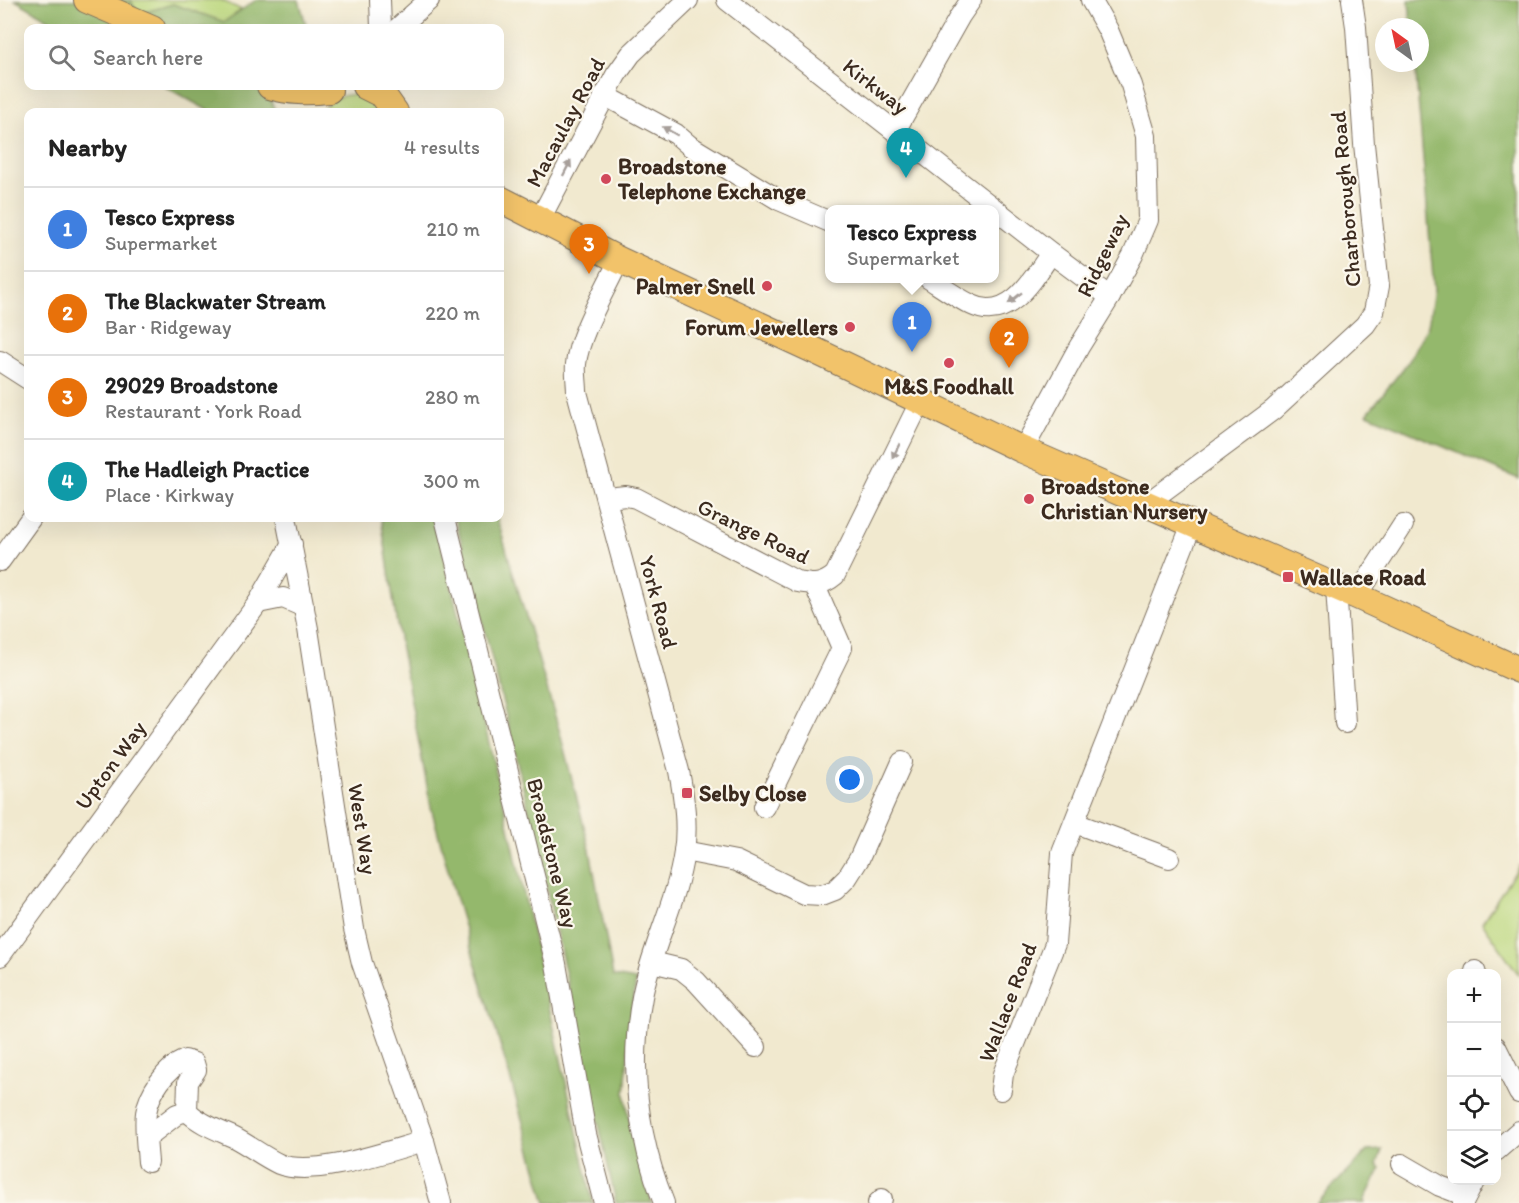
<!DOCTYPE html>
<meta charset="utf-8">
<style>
body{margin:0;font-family:Itim,sans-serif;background:#f2f2f2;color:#222}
.controls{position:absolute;right:18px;bottom:18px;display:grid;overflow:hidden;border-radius:12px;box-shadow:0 6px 24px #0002}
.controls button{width:54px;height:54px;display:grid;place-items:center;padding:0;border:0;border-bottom:2px solid #e0e0e0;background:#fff;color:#222;font:30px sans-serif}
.compass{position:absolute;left:1375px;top:18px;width:54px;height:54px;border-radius:50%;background:#fff;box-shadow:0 6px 24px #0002;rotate:327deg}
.you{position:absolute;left:850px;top:780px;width:21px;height:21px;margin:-15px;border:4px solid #fff;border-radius:50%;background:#1a73e8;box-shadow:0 0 0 9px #1a73e833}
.badge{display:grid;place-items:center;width:39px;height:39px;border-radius:50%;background:#b45309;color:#fff;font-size:20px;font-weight:700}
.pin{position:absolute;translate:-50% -50px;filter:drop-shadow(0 2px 3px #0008)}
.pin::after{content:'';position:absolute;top:32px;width:21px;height:18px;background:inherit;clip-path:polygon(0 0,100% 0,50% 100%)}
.popup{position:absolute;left:825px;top:205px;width:174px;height:78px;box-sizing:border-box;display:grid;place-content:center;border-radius:12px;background:#fff;filter:drop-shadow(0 2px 4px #0005);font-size:20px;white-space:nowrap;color:#767676}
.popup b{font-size:22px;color:#222}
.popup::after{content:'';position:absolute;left:50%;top:100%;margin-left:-12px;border:12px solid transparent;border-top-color:#fff}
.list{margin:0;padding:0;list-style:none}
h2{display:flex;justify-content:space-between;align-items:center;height:78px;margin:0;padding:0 24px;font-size:26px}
h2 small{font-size:20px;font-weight:400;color:#767676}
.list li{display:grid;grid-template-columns:39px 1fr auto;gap:18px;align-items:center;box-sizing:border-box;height:84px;padding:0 24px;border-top:2px solid #e0e0e0}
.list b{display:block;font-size:22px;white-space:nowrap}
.list p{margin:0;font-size:20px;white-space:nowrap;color:#767676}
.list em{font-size:20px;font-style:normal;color:#767676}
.icon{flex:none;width:33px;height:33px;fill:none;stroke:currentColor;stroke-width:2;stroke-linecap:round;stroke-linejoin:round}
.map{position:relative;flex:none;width:1519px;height:1203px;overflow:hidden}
.search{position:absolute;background:#fff;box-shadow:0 6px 24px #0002;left:24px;top:24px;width:480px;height:66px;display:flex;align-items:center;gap:15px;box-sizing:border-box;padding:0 21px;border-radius:12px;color:#767676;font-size:22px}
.panel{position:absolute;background:#fff;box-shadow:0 6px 24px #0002;left:24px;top:108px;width:480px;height:414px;border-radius:12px}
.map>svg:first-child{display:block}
.green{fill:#bbd77d;stroke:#7b804e;stroke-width:1.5}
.forest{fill:#94b86c;stroke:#687145;stroke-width:1.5}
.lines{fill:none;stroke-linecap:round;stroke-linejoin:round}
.minor-casing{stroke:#7b6d5c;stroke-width:22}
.major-casing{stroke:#7b6d5c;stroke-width:28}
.minor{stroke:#fff;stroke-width:20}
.major{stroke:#f2c36a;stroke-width:26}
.oneway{fill:#a79f9a}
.poi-dot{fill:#d1495b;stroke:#fbf7ec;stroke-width:2}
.labels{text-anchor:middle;stroke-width:4.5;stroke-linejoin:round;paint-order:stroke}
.street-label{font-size:22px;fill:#3b2a1e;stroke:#fbf7ec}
.poi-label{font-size:22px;font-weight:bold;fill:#3b2a1e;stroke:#fbf7ec;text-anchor:start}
</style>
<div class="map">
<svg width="1519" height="1203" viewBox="0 0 1519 1203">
<rect width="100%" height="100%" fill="#fbf7ec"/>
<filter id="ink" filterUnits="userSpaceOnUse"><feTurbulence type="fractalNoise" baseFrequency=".0167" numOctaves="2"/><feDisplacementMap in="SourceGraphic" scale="12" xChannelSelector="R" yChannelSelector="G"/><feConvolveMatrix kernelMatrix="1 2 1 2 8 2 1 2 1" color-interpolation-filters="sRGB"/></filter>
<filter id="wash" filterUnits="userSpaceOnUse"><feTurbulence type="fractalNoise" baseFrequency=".008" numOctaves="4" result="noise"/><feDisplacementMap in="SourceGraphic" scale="24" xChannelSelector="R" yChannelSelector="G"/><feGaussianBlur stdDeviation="1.35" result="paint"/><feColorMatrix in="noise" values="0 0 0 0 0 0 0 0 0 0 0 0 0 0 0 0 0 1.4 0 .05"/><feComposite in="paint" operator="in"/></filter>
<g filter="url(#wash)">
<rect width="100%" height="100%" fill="#f1e9cf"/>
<g class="green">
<polygon points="130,0 221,0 242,10 224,22 173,4 139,14"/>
<path d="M357 94 372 101 382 112H320C330 98 341 95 357 94Z"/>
<polygon points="1519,866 1519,975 1482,922"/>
</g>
<g class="forest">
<polygon points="15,0 130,0 139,14 173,4 224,22 256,0 299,0 307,28 64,28"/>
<polygon points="1409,0 1519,0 1519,479 1367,414 1409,361 1428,326 1434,290 1415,63 1420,63 1420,27 1411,27"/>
<polygon points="164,86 276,86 271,101 276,112 211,112"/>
<polygon points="381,518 435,518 506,814 593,1203 546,1203 509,1074 455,896 431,807 399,638"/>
<path d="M455 518H497L560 733 590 850 613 976 636 980 630 1026 625 1094 634 1145 652 1203H616C566 974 517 744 455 518Z"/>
<polygon points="1382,1150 1377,1164 1381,1168 1364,1201 1365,1203 1317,1203 1367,1151"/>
</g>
</g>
<g filter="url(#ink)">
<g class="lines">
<g class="minor-casing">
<g id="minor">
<polyline points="380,0 381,28"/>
<polyline points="727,0 1051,253 1110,297"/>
<polyline points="398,28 429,0"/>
<polyline points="604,95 676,134 690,146 779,200 830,222"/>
<polyline points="895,131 960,16 971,0"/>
<polyline points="540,219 616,75 631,54 688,0"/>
<path d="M619 260C606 289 579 333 576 364 575 373 577 383 577 392L679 771C684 798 688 825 684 852 677 902 651 948 642 997 629 1067 638 1138 664 1203"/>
<path d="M928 278C942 287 957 298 972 305 1009 323 1034 278 1051 253"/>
<polyline points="0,361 28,379"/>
<polyline points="1023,450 1079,347 1110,297 1133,255 1148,220 1146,136 1131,85 1108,30 1091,0"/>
<path d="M607 498 626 496 636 498 798 582C814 585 822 586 835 575L920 402"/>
<polyline points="1146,504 1273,410 1365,325 1374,312 1379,286 1364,144 1356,27 1352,0"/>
<polyline points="286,518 308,629 354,929 362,963 424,1141 441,1203"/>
<polyline points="445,518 556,964 586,1134 604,1203"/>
<polyline points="0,561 31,518"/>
<polyline points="1336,587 1345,723"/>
<polyline points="1357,596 1403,525"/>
<polyline points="258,603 283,598 304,607"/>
<polyline points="764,807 842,648 815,586"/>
<polyline points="1075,823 1169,858"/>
<polyline points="684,851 736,861 804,894 822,895 835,890 847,878 859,859 902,762"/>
<polyline points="0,956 258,603 292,544"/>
<polyline points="652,962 681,969 696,981 756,1047"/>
<polyline points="1475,971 1476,974"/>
<polyline points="1496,1047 1519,1093"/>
<polyline points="1001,1090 1003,1074 1055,944 1062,853 1192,524"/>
<polyline points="147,1137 177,1114 187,1111"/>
<polyline points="1496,1151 1519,1131"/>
<path d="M148 1162C147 1148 144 1126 146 1113 149 1093 166 1068 185 1060L194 1063 196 1070 188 1082 187 1111C200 1124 218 1130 235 1138 250 1146 264 1157 279 1164 314 1178 388 1151 424 1141"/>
<polyline points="1402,1164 1440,1186 1466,1196"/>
<polyline points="878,1203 882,1199"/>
<polyline points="1463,1203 1475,1180"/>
</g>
</g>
<g class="major-casing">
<g id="major">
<polyline points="87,0 152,28"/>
<path d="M270 86C290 92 307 92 329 90"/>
<polyline points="365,86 383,95 395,112"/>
<polyline points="500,199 619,260 822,354 1023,450 1357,596 1519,670"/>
</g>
</g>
<use href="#minor" class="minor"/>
<use href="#major" class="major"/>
</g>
<defs><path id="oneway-solid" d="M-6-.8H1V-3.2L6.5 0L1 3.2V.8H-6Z" transform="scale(1.5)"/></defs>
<g class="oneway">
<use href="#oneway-solid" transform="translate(670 131) rotate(-150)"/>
<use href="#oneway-solid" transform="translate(567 168) rotate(-63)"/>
<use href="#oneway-solid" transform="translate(1015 298) rotate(141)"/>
<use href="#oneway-solid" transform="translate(896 451) rotate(116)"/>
</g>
</g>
<g class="poi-dot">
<circle cx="606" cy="179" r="6"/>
<circle cx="767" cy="286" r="6"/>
<circle cx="850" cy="327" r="6"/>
<circle cx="949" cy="363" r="6"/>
<circle cx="1029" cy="499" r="6"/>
<rect x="1282" y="571" width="12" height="12" rx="3"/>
<rect x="681" y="787" width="12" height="12" rx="3"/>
</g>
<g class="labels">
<g class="street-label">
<text transform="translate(876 86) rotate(38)" y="8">Kirkway</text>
<text transform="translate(565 122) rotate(-62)" y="8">Macaulay Road</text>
<text transform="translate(1345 199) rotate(-95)" y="8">Charborough Road</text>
<text transform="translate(1102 255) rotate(-64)" y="8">Ridgeway</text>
<text transform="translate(754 531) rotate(26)" y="8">Grange Road</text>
<text transform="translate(659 602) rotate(75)" y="8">York Road</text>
<text transform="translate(110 765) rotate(-54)" y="8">Upton Way</text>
<text transform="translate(363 829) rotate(81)" y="8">West Way</text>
<text transform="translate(553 853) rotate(76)" y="8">Broadstone Way</text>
<text transform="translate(1007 1002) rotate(-69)" y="8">Wallace Road</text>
</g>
<g class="poi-label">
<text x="618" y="174">Broadstone<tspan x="618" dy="25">Telephone Exchange</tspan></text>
<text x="755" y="294" text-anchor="end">Palmer Snell</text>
<text x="838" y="335" text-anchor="end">Forum Jewellers</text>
<text x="949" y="394" text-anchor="middle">M&amp;S Foodhall</text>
<text x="1041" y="494">Broadstone<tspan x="1041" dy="25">Christian Nursery</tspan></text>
<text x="1300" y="585">Wallace Road</text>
<text x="699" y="801">Selby Close</text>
</g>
</g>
</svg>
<div class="controls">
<button>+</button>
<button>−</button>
<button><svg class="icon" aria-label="locate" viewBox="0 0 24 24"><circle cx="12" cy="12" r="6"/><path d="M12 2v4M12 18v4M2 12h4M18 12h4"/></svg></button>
<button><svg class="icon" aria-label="layers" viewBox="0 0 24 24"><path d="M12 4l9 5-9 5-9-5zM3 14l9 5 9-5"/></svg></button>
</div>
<svg class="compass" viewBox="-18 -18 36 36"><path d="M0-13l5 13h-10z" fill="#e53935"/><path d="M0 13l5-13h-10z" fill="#767676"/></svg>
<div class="you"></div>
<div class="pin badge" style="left:912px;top:352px;background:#3f7fe0">1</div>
<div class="popup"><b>Tesco Express</b>Supermarket</div>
<div class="pin badge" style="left:1009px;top:368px;background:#e8710a">2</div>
<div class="pin badge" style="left:589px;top:274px;background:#e8710a">3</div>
<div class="pin badge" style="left:906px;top:178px;background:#0f9aa8">4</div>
<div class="search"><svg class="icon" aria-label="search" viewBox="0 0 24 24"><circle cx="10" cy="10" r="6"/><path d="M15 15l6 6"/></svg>Search here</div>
<section class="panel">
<h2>Nearby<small>4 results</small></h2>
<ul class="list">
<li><span class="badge" style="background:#3f7fe0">1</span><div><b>Tesco Express</b><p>Supermarket</p></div><em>210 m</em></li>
<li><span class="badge" style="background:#e8710a">2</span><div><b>The Blackwater Stream</b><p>Bar · Ridgeway</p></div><em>220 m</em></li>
<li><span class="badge" style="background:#e8710a">3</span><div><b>29029 Broadstone</b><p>Restaurant · York Road</p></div><em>280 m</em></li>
<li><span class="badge" style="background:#0f9aa8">4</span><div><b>The Hadleigh Practice</b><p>Place · Kirkway</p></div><em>300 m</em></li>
</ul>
</section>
</div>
